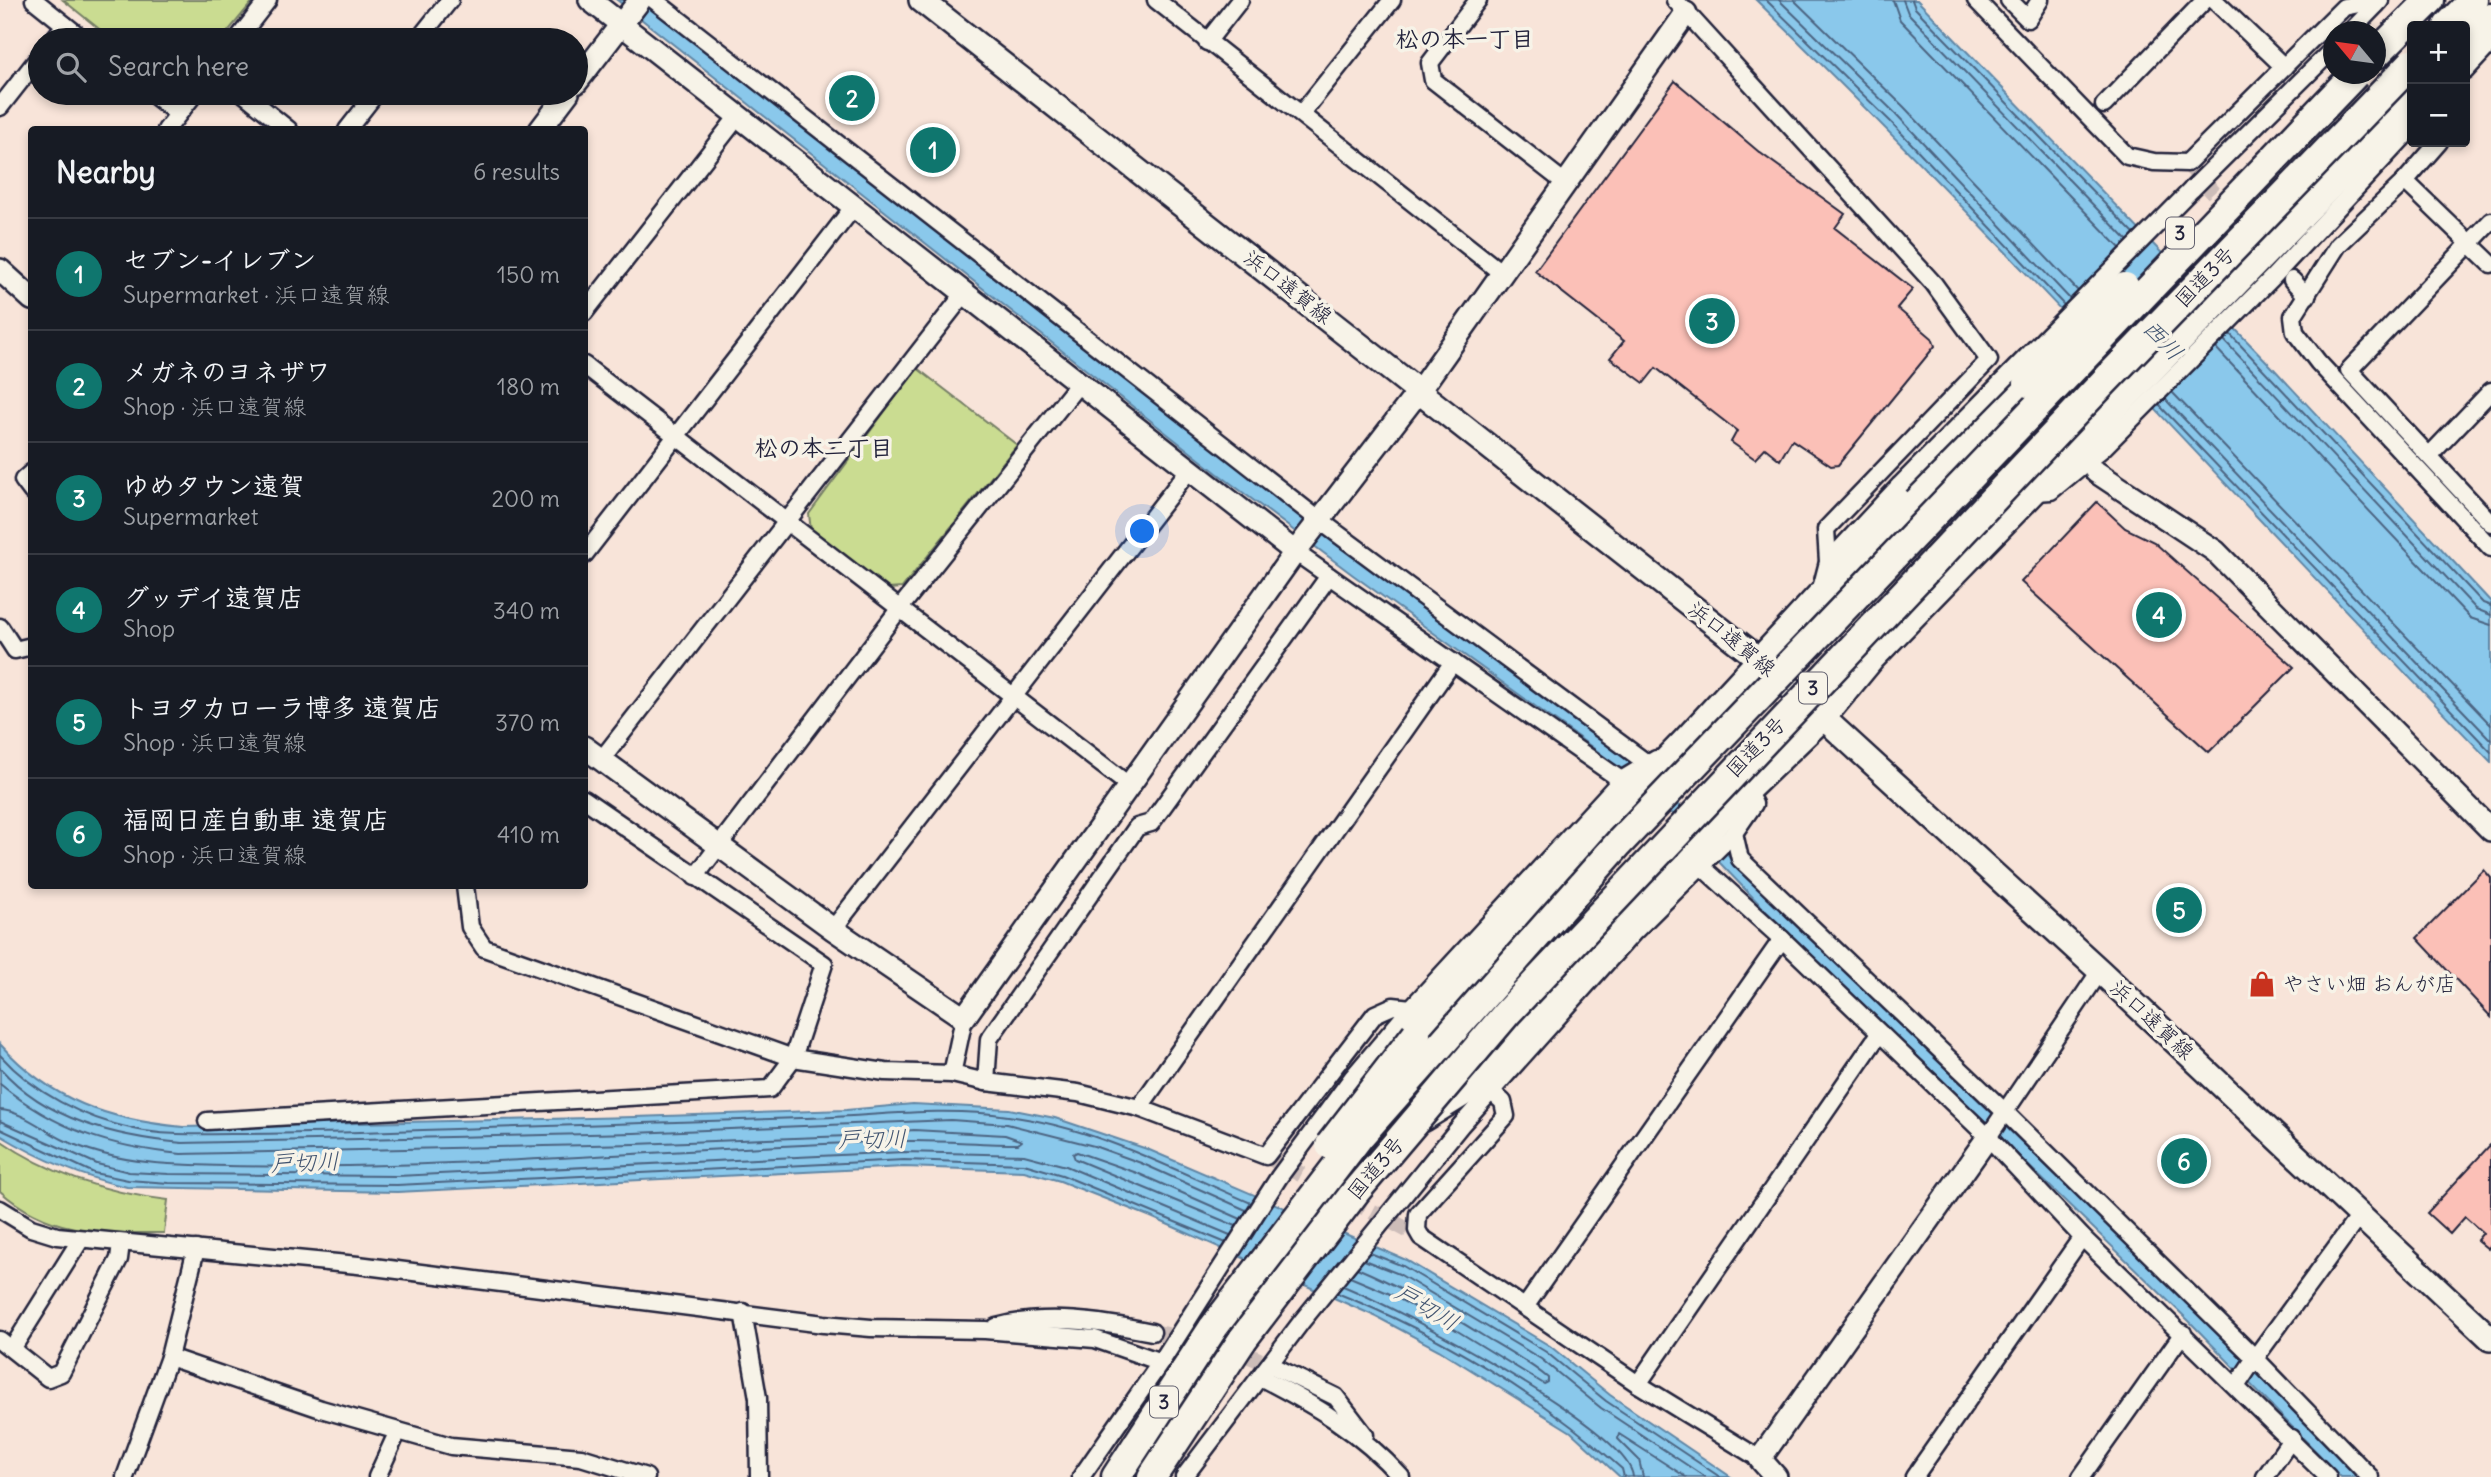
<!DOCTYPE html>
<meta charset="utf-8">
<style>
body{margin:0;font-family:Delius,"Klee One",sans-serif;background:#242831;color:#f1f3f6}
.controls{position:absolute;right:21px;top:21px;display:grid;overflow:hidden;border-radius:7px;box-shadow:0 4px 10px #0003}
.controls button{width:63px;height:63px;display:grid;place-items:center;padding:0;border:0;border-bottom:2px solid #363941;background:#171b24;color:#f1f3f6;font:35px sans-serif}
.compass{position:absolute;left:2323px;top:21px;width:63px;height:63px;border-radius:50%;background:#171b24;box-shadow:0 4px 10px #0003;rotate:299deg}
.you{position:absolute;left:1143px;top:532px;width:24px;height:24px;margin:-18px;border:5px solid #fff;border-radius:50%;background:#1a73e8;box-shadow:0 0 0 10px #1a73e833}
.badge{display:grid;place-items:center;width:46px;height:46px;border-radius:50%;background:#0f766e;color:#fff;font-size:23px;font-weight:700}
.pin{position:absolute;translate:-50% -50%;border:4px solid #fff;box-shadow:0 2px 7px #0006}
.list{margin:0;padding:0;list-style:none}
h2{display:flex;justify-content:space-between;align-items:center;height:91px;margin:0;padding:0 28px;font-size:30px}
h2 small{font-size:23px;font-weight:400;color:#9ea1a6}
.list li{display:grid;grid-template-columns:46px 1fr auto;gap:21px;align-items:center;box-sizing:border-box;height:112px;padding:0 28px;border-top:2px solid #363941}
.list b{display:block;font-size:26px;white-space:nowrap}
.list p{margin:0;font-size:23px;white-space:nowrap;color:#9ea1a6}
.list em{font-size:23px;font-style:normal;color:#9ea1a6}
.icon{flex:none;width:38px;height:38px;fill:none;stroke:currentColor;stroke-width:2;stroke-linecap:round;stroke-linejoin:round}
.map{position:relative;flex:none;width:2491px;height:1477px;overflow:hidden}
.search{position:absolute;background:#171b24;box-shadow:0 4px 10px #0003;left:28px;top:28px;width:560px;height:77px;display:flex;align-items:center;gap:18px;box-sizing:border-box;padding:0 24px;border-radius:38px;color:#9ea1a6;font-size:26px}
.panel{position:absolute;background:#171b24;box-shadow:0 4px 10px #0003;left:28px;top:126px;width:560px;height:763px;border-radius:7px}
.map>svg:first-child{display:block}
.green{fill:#cadc91;stroke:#767f66;stroke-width:2}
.water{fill:#8ac8eb;stroke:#6086a5;stroke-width:2}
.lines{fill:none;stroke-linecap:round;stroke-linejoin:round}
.shore{stroke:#4c6481;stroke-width:2}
.building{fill:#fbc0b7;stroke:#22223b;stroke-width:2}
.minor-tunnel{stroke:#cdbdb9;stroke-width:16;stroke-dasharray:16 8;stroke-linecap:butt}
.minor-casing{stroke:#22223b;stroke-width:21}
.tertiary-casing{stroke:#22223b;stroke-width:26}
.secondary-casing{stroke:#22223b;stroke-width:28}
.trunk-casing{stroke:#22223b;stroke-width:33}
.minor{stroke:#f7f3e8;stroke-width:16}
.tertiary{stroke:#f7f3e8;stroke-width:21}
.secondary{stroke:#f7f3e8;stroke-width:23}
.trunk{stroke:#f7f3e8;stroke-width:28}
.minor-bridge-casing{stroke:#22223b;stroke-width:21;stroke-linecap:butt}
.trunk-bridge-casing{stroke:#22223b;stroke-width:33;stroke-linecap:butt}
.minor-bridge{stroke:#f7f3e8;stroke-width:16}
.trunk-bridge{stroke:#f7f3e8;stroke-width:28}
.labels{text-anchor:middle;stroke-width:7;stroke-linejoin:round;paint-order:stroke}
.shield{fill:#f7f3e8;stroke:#62616f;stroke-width:2}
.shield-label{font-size:19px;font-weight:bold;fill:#22223b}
.street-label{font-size:21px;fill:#22223b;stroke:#f7f3e8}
.poi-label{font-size:21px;fill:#22223b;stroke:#f7f3e8;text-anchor:start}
.neighbourhood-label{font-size:23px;font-weight:bold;fill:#22223b;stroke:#f7f3e8}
.water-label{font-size:23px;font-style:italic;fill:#415470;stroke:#f7f3e8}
</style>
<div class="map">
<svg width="2491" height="1477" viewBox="0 0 2491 1477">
<rect width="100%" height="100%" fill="#f8e4d9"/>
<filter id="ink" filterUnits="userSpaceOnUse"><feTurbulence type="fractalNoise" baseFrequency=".0143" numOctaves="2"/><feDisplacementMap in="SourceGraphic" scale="14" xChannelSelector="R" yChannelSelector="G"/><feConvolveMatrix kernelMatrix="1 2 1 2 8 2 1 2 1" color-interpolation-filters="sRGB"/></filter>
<g filter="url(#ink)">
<g class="green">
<polygon points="63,0 254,0 221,40 113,40"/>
<polygon points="917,368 1017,445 902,588 888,589 811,531 809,514"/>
<path d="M0 1140C50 1175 108 1193 168 1200L164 1233C102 1233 49 1235 0 1191Z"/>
</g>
<g class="water">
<polygon points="617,0 643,0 1325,534 1630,755 1799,927 2179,1294 2361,1477 2341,1477 2189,1321 1767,912 1670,811 1596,750 1353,575 1217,473"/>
<path d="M1756 0H1917L2273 368 2491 602V762C2245 509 2009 246 1756 0Z"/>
<path d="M0 1044C51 1101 109 1120 183 1127L634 1117 846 1110 913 1104 1009 1109 1055 1118 1147 1149 1406 1260 1550 1346 1610 1395 1731 1477H1620L1571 1432 1439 1350 1377 1317 1151 1217 1060 1181 1024 1171 904 1167 397 1192 127 1187C81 1177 40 1159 0 1135Z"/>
</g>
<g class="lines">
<g class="shore">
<polyline points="1766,0 1890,121 2064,305"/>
<polyline points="1779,0 1896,114 2070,299"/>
<polyline points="1794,0 1904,107 2078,291"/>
<polyline points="1893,0 1900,20 2120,248"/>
<polyline points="1903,0 1908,13 2128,241"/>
<polyline points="1912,0 1915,8 2134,234"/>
<polyline points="2230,334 2483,603 2491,606"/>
<polyline points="2224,340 2476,609 2491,615"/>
<polyline points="2216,348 2470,618 2491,625"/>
<polyline points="2172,392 2491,725"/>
<polyline points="2165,399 2491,740"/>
<polyline points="2159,405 2491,752"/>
<path d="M0 1055C34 1093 83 1118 134 1129 165 1136 198 1134 230 1134 274 1134 317 1133 360 1132 507 1127 654 1122 801 1118 870 1117 938 1106 1008 1116 1094 1127 1172 1169 1251 1203"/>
<path d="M0 1068C46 1120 116 1137 182 1143L634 1133 951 1120 1007 1124 1094 1146 1141 1163 1246 1210"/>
<path d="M0 1084C56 1130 110 1147 181 1154L635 1144 848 1136 914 1130 1005 1135 1022 1141 1018 1144C980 1144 940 1140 902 1141 658 1148 413 1175 169 1164 132 1162 100 1156 66 1141 46 1132 22 1111 0 1110"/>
<polyline points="0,1121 97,1164 129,1172 169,1174 397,1176 904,1152 1024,1155 1066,1166 1230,1235"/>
<polyline points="0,1129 94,1173 128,1180 169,1183 397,1185 904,1160 1024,1164 1062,1175 1226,1243"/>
<polyline points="1236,1226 1075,1159 1073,1154 1077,1152 1137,1173 1241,1219"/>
<polyline points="1370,1253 1403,1266 1546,1352 1606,1401 1720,1477"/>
<polyline points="1364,1260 1399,1274 1541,1359 1601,1408 1705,1477"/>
<path d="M1350 1277 1388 1293 1451 1327 1544 1384 1548 1382V1378C1529 1362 1507 1350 1485 1337 1444 1311 1402 1287 1357 1268"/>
<path d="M1343 1286C1391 1305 1630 1429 1633 1477"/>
<path d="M1337 1293C1439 1334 1541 1395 1622 1469L1624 1477"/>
<polyline points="1643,1477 1639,1460 1618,1439 1619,1434 1686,1477"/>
</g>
</g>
<g class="building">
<polygon points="1675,81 1759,152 1845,214 1835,228 1913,289 1897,308 1932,338 1935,346 1838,465 1831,466 1792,440 1780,460 1765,448 1755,459 1731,442 1737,431 1656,368 1644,383 1610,358 1624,341 1535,271"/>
<polygon points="2097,502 2125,528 2154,542 2294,667 2209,752 2021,582"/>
<polygon points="2484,870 2491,878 2491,1017 2417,938"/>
<polygon points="2491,1144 2491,1244 2488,1249 2477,1240 2483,1233 2465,1217 2450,1234 2427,1213"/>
</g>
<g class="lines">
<g class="minor-tunnel">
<polyline points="2187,163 2290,278"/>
<polyline points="1266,1156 1421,1237"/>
<polyline points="1152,1332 1228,1347 1273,1366"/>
</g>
<g class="minor-casing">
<g id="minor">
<polyline points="34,0 84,40"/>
<polyline points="654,0 1319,520 1648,764"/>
<polyline points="1156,0 1503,274"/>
<polyline points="1478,0 1430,63 1433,80 1565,183"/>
<polyline points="1675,0 1934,284 1989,360 1826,529 1828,562 1821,589"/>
<polyline points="1976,0 2127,156 2154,162 2187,163 2344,7 2364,3 2376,5"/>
<polyline points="2009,0 2028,19 2040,0"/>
<polyline points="2214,0 2284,67"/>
<polyline points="2350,32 2380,1"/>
<polyline points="53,40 65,25"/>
<polyline points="237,40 268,0"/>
<polyline points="418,40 450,0"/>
<polyline points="1207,42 1240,0"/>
<polyline points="2465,71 2491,43"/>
<polyline points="151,93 178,114"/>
<polyline points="243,93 289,130"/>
<polyline points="2104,105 2205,0"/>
<polyline points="0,107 40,56"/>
<polyline points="1301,114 1392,0"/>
<polyline points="166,130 195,93"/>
<polyline points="347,130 376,93"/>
<polyline points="2439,142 2405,181 2338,245 2293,316 2295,332 2318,362 2491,548"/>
<polyline points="2405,181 2491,264"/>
<polyline points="2191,190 2334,48"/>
<polyline points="2491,221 2349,370 2491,523"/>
<polyline points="2292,280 2307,296"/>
<polyline points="584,313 739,115"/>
<polyline points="584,365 1131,787"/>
<polyline points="2429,456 2491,391"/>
<polyline points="32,472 23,480 32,492"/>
<polyline points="2036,492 2051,491 2102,449 2272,278 2412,128"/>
<polyline points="1295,552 1621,780"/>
<polyline points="584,555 855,205"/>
<polyline points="1828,562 1900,485"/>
<polyline points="0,627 15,650 32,646"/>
<polyline points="602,759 964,294"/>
<polyline points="1734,833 1740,859 2005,1112 2255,1358 2237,1385"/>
<polyline points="1700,865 1782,939 1988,1137 2082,1237 2328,1477"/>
<polyline points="695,877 900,608 1080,382"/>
<polyline points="465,886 470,927 484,948 793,1058 885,1072 952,1074 986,1082 1078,1093 1139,1108 1266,1156 1375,1014 1393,1006 1411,1008"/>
<polyline points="833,929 1189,470"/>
<polyline points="952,1074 964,1018"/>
<polyline points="986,1082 989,1039 1137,827 1151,823 1329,576"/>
<polyline points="1492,1092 1503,1102 1506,1116 1418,1214 1417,1230 1421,1237 1638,1384 1760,1459"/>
<polyline points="1139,1108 1453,662"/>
<polyline points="207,1121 770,1089 793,1058 824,964 584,799"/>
<polyline points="1988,1137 2100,971"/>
<polyline points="0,1209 31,1228 57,1236 358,1265 824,1324 871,1328 985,1330 1095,1339 1161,1362"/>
<polyline points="2359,1216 2255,1358 2370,1477"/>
<polyline points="1525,1307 1782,939"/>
<polyline points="743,1312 758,1398 759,1477"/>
<path d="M996 1327C1046 1313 1102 1322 1152 1332"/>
<polyline points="0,1340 48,1378 61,1373 119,1259 121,1243"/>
<polyline points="12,1349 81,1239"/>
<polyline points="169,1357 321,1409 451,1446 581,1457 646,1477"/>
<polyline points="1273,1366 1336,1397 1365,1435"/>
<path d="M1260 1377C1313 1404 1361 1432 1401 1477"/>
<polyline points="1638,1384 1879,1034"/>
<polyline points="125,1477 169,1357 196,1249"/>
<polyline points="377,1477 398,1431"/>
<polyline points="1081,1477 1161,1362 1279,1177 1352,1078 1411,1008 1621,780 1656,759"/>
<polyline points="1184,1477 1302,1321 1461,1125 1634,932 1734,833 1754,804 1746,789"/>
<polyline points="1914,1477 2082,1237"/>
<polyline points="2081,1477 2183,1333"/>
<polyline points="2265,1477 2292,1438"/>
</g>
</g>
<g class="tertiary-casing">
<g id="tertiary">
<polyline points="590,0 1295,552"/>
<polyline points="576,83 640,0"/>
<polyline points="540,130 568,93"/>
<polyline points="0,270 32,299"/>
<polyline points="2096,472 2215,551 2491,830"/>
<polyline points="584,747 833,929 964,1018 1295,552 1419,391 1686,13"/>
<polyline points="1776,1477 1760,1459 1988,1137"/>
</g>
</g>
<g class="secondary-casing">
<polyline id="secondary" points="921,0 1760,660 2100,971 2491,1339"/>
</g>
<g class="trunk-casing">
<g id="trunk">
<polyline points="2448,26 2473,0"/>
<polyline points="2465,46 2491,18"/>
<polyline points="2376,54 2430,0"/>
<polyline points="1416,1034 1495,939 1686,742 1820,597 2028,383"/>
<polyline points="1422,1117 1467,1089 1656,884 1746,789 1823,715 1870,658 2412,100"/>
<polyline points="1116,1477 1213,1328"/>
<polyline points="1152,1477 1243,1339"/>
</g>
</g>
<use href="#minor" class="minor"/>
<use href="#tertiary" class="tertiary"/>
<use href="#secondary" class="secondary"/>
<use href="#trunk" class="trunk"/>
<g class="minor-bridge-casing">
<polyline id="minor-bridge" points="1900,485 2191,190"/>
</g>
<g class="trunk-bridge-casing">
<g id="trunk-bridge">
<polyline points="2028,383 2125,287"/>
<polyline points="1330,1145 1416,1034"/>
<polyline points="1213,1328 1359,1137 1619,843 2355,74"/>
<polyline points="1243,1339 1356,1191 1507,1013 2104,382 2412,63"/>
</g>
</g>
<use href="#minor-bridge" class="minor-bridge"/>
<use href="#trunk-bridge" class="trunk-bridge"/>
</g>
</g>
<defs>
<g id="shop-bare" transform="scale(2.1)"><path d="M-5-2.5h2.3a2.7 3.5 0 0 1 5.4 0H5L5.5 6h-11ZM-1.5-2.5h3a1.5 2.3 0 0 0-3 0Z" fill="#c8321e" stroke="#f7f3e8" stroke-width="2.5" paint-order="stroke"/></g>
</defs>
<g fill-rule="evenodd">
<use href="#shop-bare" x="2262" y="984"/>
</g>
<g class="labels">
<g class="shield">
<rect x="2166" y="217.5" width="28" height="31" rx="5"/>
<rect x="1799" y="672.5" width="28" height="31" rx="5"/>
<rect x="1150" y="1386.5" width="28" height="31" rx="5"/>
</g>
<g class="shield-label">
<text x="2180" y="240">3</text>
<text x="1813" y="695">3</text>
<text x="1164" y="1409">3</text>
</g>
<g class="street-label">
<text transform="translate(2205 277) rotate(-46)" y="7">国道3号</text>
<text transform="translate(1288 287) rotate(38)" y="7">浜口遠賀線</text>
<text transform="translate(1732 639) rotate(39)" y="7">浜口遠賀線</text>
<text transform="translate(1756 747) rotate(-46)" y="7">国道3号</text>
<text transform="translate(2152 1020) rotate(43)" y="7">浜口遠賀線</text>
<text transform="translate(1376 1168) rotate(-50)" y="7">国道3号</text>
</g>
<g class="poi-label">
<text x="2283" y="991">やさい畑 おんが店</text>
</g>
<g class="neighbourhood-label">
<text x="1465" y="47">松の本一丁目</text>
<text x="824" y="456">松の本二丁目</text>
</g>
<g class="water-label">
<text transform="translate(2163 340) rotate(46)" y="8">西川</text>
<text transform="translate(872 1139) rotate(-1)" y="8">戸切川</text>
<text transform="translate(305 1162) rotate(-2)" y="8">戸切川</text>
<text transform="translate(1427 1307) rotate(31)" y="8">戸切川</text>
</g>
</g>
</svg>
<div class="controls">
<button>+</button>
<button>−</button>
</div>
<svg class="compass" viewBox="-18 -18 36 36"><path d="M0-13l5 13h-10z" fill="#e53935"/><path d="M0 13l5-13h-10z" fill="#9ea1a6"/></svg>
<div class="you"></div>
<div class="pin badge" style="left:933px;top:150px">1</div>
<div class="pin badge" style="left:852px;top:98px">2</div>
<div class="pin badge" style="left:1712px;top:321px">3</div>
<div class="pin badge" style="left:2159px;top:615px">4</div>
<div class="pin badge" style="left:2179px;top:910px">5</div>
<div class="pin badge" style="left:2184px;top:1161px">6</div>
<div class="search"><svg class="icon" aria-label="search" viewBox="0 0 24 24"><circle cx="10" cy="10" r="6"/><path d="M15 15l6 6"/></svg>Search here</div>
<section class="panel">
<h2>Nearby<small>6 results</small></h2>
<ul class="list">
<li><span class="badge">1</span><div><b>セブン-イレブン</b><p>Supermarket · 浜口遠賀線</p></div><em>150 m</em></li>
<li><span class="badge">2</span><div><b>メガネのヨネザワ</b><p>Shop · 浜口遠賀線</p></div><em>180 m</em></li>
<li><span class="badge">3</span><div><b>ゆめタウン遠賀</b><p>Supermarket</p></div><em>200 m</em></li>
<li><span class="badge">4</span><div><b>グッデイ遠賀店</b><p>Shop</p></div><em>340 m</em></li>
<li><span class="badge">5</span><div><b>トヨタカローラ博多 遠賀店</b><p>Shop · 浜口遠賀線</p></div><em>370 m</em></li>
<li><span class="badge">6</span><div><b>福岡日産自動車 遠賀店</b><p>Shop · 浜口遠賀線</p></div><em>410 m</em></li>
</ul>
</section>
</div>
